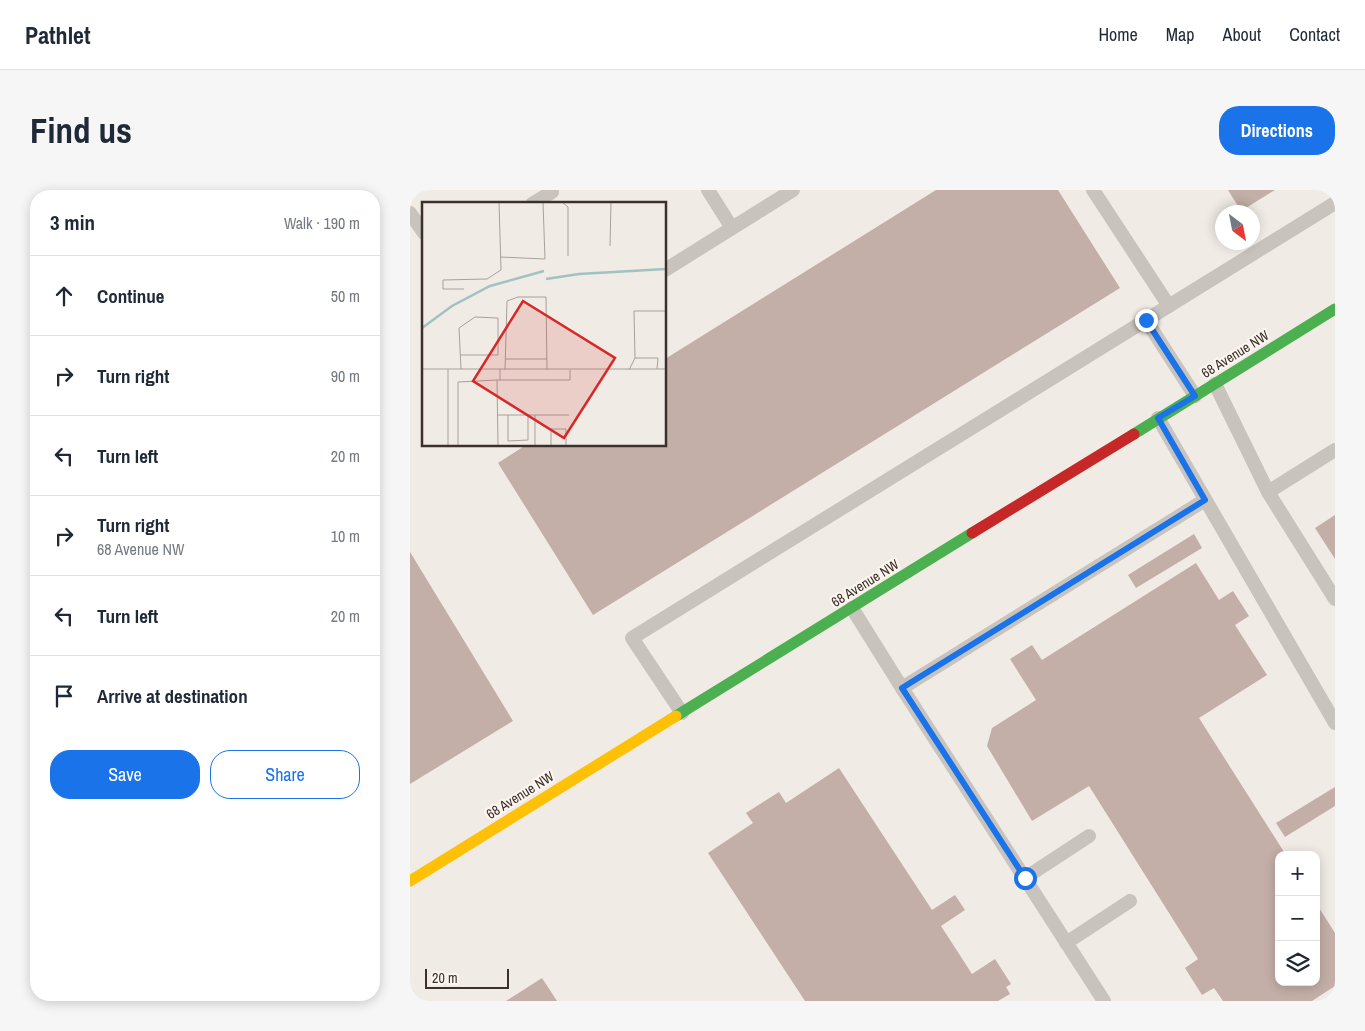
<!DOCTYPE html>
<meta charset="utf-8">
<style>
body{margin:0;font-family:"Archivo Narrow",sans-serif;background:#f6f6f7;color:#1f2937}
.controls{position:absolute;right:15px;bottom:15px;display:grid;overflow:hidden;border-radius:10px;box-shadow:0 2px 12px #0003}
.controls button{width:45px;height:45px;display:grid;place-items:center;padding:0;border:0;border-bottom:1px solid #e0e1e3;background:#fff;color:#1f2937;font:25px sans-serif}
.compass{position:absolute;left:805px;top:15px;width:45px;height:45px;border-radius:50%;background:#fff;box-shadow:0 2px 12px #0003;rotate:148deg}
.scale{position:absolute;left:15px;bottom:12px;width:84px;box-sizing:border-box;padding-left:5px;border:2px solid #3b302b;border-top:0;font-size:14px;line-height:18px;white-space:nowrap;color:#3b302b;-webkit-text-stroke:4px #fbf5ee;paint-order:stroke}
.stop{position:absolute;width:15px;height:15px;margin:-11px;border:4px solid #1a73e8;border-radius:50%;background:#fff}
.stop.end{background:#1a73e8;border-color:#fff;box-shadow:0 1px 5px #0008}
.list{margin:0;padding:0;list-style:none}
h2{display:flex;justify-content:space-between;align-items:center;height:65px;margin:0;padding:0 20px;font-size:21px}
h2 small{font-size:16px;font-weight:400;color:#747a83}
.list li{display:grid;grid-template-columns:32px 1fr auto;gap:15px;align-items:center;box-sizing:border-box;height:80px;padding:0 20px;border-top:1px solid #e0e1e3}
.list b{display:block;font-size:19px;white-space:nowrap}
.list p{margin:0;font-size:16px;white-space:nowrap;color:#747a83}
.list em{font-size:16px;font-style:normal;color:#747a83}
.actions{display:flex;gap:10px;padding:15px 20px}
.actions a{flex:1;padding:11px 0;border:1px solid #1a73e8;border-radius:20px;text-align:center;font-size:18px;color:#1a73e8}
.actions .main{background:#1a73e8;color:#fff}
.icon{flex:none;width:28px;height:28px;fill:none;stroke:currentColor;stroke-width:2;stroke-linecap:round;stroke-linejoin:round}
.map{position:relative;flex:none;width:925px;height:811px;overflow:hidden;border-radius:20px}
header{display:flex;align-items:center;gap:30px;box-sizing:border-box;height:70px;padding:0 25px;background:#fff;border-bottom:1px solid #e0e1e3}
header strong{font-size:24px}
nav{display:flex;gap:28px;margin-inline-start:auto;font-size:18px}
.intro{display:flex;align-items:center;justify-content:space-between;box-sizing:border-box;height:120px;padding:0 30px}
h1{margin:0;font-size:35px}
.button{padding:12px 22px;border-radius:20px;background:#1a73e8;color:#fff;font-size:18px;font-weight:700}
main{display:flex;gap:30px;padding:0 30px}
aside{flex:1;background:#fff;border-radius:20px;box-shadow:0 2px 12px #0003}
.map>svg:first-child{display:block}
.building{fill:#c3afa7}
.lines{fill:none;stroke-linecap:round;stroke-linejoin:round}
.lane{stroke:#c9c3be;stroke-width:14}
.fast{stroke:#4caf50;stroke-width:11}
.slow{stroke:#ffc107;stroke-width:11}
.jam{stroke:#c62828;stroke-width:11}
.route{stroke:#1a73e8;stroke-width:6}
.labels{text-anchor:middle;stroke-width:4.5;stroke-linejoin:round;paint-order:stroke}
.street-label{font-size:14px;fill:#3b302b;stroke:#fbf5ee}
.inset-river{fill:none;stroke:#a1c2c1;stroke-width:2.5}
.inset-road{fill:none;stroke:#a8a09b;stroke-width:1}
.view{fill:#d62828;fill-opacity:0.15;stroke:#d62828;stroke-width:2.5}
.inset-edge{fill:none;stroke:#3b302b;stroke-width:2.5}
</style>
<header>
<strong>Pathlet</strong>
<nav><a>Home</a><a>Map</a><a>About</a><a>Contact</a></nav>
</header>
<div class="intro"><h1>Find us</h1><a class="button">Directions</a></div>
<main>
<aside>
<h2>3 min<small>Walk · 190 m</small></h2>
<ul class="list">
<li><svg class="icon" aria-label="ahead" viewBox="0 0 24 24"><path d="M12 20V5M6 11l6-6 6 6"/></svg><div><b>Continue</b></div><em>50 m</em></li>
<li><svg class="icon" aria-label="right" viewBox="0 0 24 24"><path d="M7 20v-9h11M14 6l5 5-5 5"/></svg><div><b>Turn right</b></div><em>90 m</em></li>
<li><svg class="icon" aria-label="left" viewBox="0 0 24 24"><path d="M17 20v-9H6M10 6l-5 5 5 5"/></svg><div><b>Turn left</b></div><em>20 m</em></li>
<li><svg class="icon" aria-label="right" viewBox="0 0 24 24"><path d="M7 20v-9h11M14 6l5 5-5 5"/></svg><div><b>Turn right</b><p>68 Avenue NW</p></div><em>10 m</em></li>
<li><svg class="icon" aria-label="left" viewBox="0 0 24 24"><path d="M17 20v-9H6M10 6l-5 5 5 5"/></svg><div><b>Turn left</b></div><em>20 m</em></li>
<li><svg class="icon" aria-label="arrive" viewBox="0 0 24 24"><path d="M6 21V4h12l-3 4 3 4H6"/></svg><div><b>Arrive at destination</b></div></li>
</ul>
<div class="actions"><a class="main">Save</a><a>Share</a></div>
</aside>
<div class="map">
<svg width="925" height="811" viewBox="0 0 925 811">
<rect width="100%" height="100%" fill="#f0ebe5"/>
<g class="building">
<polygon points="526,0 648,0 710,98 183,425 88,273 116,255 255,255 255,169"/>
<polygon points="818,0 865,0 831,21"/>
<polygon points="925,325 925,369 905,338"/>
<polygon points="784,344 792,358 726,398 718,385"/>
<polygon points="0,362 103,531 0,594"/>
<polygon points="786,373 809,410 823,401 839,426 825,435 857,485 789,528 876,665 869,665 869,792 906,792 906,713 925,743 925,796 902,811 813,811 804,798 792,805 775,778 788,769 679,596 622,631 577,556 582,538 626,510 600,469 622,455 632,470"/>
<polygon points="429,578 522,720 545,705 555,720 531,736 562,784 585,769 601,794 596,797 600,804 588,811 395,811 298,663 343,633 336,623 369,602 376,613"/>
<polygon points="925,597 925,616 875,647 866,633"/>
<polygon points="132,788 147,811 96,811"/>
</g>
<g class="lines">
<g class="lane">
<polyline points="298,0 322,38"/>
<polyline points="683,0 759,116"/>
<polyline points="122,14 142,2 141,0"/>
<polyline points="0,23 14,43"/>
<polyline points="255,80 383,0"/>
<polyline points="805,194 858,302"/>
<polyline points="785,206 736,130 925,13"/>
<polyline points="748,228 925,533"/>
<polyline points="925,260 858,302 925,409"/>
<polyline points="442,418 492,498 694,811"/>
<polyline points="492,498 795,310"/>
<polyline points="272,523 222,448 736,130"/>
<polyline points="615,688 679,646"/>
<polyline points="656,753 720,711"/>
</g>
<g class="fast">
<polyline points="724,244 925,119"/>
<polyline points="266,526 562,343"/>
</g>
<polyline class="slow" points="0,691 266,526"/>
<polyline class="jam" points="562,343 724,244"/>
</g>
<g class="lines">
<polyline class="route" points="615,688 492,498 795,310 748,228 785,206 736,130"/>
</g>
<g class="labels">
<g class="street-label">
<text transform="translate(825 164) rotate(-32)" y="5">68 Avenue NW</text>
<text transform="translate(455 393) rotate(-32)" y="5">68 Avenue NW</text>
<text transform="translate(110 605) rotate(-32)" y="5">68 Avenue NW</text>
</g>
</g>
<g transform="translate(12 12)">
<rect width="244" height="244" fill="#f0ebe5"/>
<path class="inset-river" d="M124 77 157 72 244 67M0 126 30 104 68 84 122 69"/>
<path class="inset-road" d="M140 0 146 5V54M188 44 189 0M78 55 123 57 121 0M42 87H21V78L65 77 79 68 77 0M39 153H76V116L53 115 37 126 39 167M213 156 212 109H244M83 157H125M0 167H244M26 167V244M83 168 85 99 96 95H124L125 168M207 168 213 156H236L235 167M78 178H148V168M75 213H147M86 213V239L106 238V213M113 213V244M36 244V180L75 178M76 244 75 178H78V167M129 244V227H144V244"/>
<path class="view" d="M101 99 193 156 142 236 51 179Z"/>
<rect width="244" height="244" class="inset-edge"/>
</g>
</svg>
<div class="controls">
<button>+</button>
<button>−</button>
<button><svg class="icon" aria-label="layers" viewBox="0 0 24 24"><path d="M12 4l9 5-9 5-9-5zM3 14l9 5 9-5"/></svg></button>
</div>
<svg class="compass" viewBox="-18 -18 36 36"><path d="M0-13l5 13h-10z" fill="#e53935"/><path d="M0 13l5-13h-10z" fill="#747a83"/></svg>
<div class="scale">20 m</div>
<div class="stop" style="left:615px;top:688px"></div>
<div class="stop end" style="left:736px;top:130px"></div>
</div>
</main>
